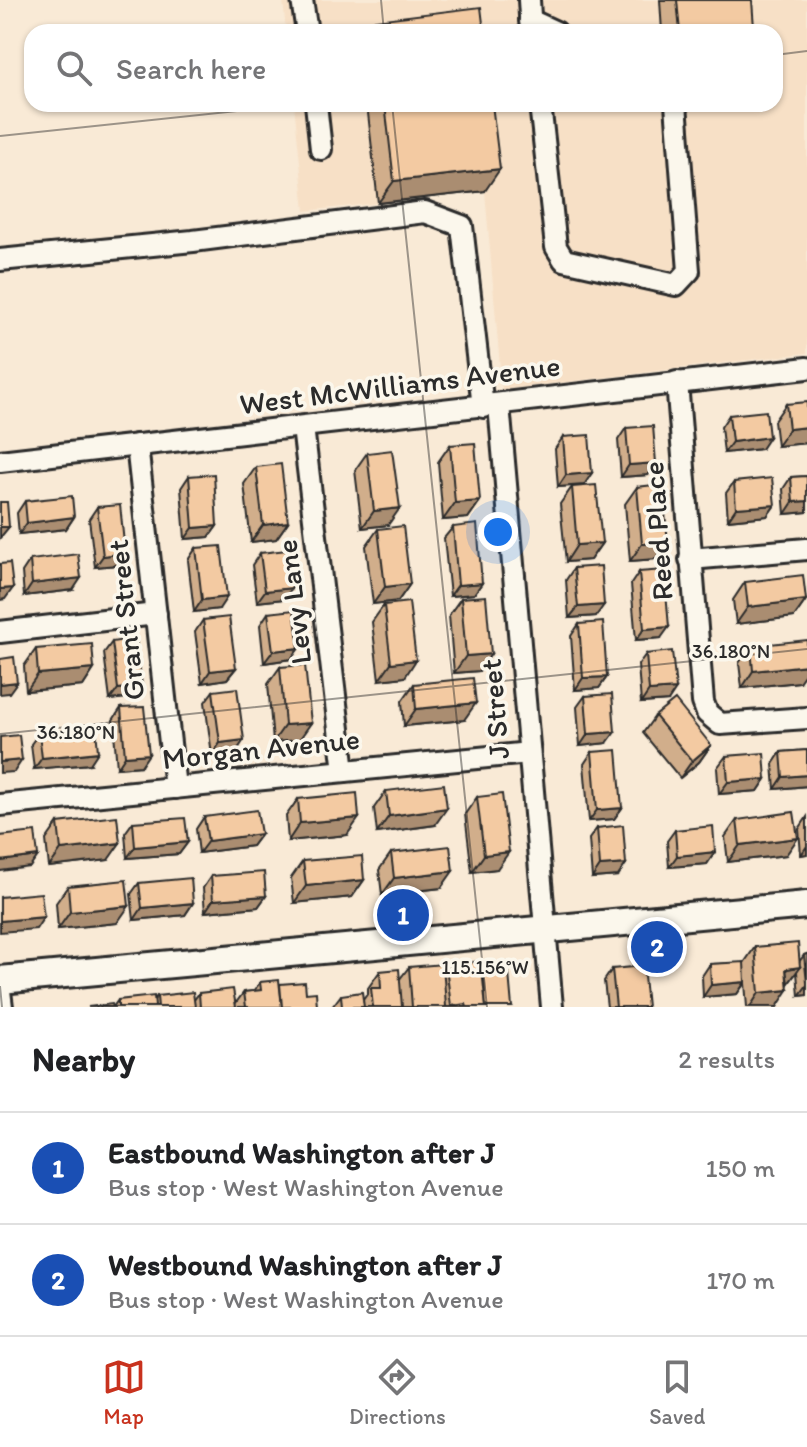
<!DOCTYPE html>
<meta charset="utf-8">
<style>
body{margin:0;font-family:Itim,sans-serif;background:#f2f2f2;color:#202124}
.you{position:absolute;left:498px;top:532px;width:28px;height:28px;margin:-20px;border:6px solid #fff;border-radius:50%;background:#1a73e8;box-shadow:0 0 0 12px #1a73e833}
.badge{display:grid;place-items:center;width:52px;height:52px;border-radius:50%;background:#c8321e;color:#fff;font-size:26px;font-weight:700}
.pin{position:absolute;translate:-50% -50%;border:4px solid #fff;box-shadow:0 2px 8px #0006}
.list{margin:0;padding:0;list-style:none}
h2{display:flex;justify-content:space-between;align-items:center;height:104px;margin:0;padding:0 32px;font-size:34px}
h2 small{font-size:26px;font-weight:400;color:#757577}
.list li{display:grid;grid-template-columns:52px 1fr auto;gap:24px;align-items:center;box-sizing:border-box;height:112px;padding:0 32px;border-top:2px solid #e0e0e0}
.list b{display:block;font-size:30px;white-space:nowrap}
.list p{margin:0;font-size:26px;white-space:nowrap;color:#757577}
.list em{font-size:26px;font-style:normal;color:#757577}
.icon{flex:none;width:44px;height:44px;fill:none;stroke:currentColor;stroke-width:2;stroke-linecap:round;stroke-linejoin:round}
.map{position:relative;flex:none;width:807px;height:1007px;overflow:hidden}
.search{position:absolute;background:#fff;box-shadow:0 2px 6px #0004;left:24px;right:24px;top:24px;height:88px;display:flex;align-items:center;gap:20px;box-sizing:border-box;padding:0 28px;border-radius:24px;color:#757577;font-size:30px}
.sheet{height:328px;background:#fff}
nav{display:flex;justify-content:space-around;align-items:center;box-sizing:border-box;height:112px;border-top:2px solid #e0e0e0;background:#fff;font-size:22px;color:#757577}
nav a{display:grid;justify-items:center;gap:4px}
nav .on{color:#c8321e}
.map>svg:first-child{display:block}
.built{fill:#f7e0c6}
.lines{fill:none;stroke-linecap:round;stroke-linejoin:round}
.minor-casing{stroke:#2b2b2b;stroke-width:26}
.major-casing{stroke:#2b2b2b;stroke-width:32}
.minor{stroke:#fbf7ec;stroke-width:20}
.major{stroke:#fbf7ec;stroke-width:26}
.wall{fill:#d1ae8b;stroke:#2b2b2b;stroke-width:2}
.shaded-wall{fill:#aa8d71;stroke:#2b2b2b;stroke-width:2}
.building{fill:#f3caa2;stroke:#2b2b2b;stroke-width:2}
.ticks{fill:none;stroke:#2b2b2b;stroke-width:2;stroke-opacity:0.45}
.labels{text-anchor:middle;stroke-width:7;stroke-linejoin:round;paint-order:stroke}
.street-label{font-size:30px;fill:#2b2b2b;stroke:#fbf7ec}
.ticks-label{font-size:20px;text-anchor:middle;fill:#2b2b2b;stroke:#fbf7ec;stroke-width:7;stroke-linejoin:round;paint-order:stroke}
</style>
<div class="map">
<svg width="807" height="1007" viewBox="0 0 807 1007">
<rect width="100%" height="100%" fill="#f9ead6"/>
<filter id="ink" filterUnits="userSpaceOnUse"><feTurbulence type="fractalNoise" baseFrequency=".0125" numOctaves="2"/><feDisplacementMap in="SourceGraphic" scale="16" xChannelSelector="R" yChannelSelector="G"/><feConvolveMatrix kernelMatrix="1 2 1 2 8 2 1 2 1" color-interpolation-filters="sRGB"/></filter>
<g filter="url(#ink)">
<polygon class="built" points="283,0 807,0 807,353 502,390 485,192 305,211 294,104 775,104 775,32 286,32"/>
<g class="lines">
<g class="minor-casing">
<g id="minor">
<polyline points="302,0 307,32"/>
<polyline points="529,0 531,32"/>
<polyline points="530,20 556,32"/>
<polyline points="316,104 321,149"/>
<polyline points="540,104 556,247 564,260 676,285 689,271 676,104"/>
<polyline points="0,260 193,241 425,212 462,226 483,407"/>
<polyline points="677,382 703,702 707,713 720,724 807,718"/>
<polyline points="499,405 552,1007"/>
<polyline points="303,427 344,771"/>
<polyline points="137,445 175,788"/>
<polyline points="0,461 807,368"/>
<polyline points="690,559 807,549"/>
<polyline points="0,632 156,614"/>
<polyline points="0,805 529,753"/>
<polyline points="0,991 2,1007"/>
</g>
</g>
<g class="major-casing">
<polyline id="major" points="0,980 807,905"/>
</g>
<use href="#minor" class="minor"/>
<use href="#major" class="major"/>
</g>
<g class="wall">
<polygon points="660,0 752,0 751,32 662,32"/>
<polygon points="375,20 484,32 366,32"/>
<polygon points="367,104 492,104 485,191 378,203"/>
<polygon points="786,404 807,443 777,446 774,421"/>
<polygon points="729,415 761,449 724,453 721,427"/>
<polygon points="626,428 648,475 621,477 618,440"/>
<polygon points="563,437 584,485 558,487 555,449"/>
<polygon points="450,445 480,501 468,518 443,520 438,462"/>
<polygon points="367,453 388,525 362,528 355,470"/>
<polygon points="256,467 288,522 276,539 251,542 244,484"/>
<polygon points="189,476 217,526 209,537 185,539 181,488"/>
<polygon points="807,476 807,512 785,514 783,489 791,477"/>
<polygon points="734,482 775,505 767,516 728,520 726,493"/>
<polygon points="572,487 602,543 590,560 566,562 560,504"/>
<polygon points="637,487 656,559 630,561 625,504"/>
<polygon points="25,501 74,517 66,529 19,534 17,513"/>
<polygon points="97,507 125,553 117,565 95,567 89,519"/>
<polygon points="453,527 482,583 474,594 450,596 444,538"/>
<polygon points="378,529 410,584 398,601 373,604 366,546"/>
<polygon points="196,548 219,609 194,612 188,560"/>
<polygon points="260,553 284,599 257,602 252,565"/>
<polygon points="30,560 73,590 24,596 22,572"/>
<polygon points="574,568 596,616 569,618 566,580"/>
<polygon points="639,572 661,638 636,640 631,584"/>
<polygon points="745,582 806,600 794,617 736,624 733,600"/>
<polygon points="461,598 491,654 479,671 454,673 449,615"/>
<polygon points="384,605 405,677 379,680 372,622"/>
<polygon points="268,613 299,648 291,659 264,663 260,625"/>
<polygon points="203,620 236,668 227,679 202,683 195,632"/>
<polygon points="579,624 607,677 599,688 575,690 571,636"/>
<polygon points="112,642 142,686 134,697 110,700 104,653"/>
<polygon points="751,646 799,682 742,688 739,663"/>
<polygon points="36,649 94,669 83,686 26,691 24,666"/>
<polygon points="646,654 668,701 641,703 638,665"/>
<polygon points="280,667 299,740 273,742 268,684"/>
<polygon points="414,684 464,720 404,726 402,701"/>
<polygon points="213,691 236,752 212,755 205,702"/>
<polygon points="585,696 607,743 580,746 577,707"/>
<polygon points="121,708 141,766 117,768 113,720"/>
<polygon points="655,716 711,745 699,762 680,778 643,733"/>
<polygon points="39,733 90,764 34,769 31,744"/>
<polygon points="807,750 807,786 775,789 773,764 781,752"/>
<polygon points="592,752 622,808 614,819 589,821 584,764"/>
<polygon points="726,756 766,779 758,791 719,794 717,768"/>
<polygon points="386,791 435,825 377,833 374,808"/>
<polygon points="477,797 497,869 472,872 465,814"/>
<polygon points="298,799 347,835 288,841 286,816"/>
<polygon points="204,817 261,834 252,846 199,853 196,829"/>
<polygon points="807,817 807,854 801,855 799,829"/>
<polygon points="737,820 786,855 728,862 725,837"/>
<polygon points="133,822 188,842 179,854 127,858 125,833"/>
<polygon points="58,823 108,860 49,867 46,840"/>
<polygon points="597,828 618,876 592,878 589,839"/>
<polygon points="675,830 715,852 707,864 669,867 667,841"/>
<polygon points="391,853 441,888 382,895 379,870"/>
<polygon points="303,861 364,880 352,897 294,903 291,878"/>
<polygon points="211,876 266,896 258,907 205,912 203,888"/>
<polygon points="139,883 193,903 185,915 134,920 131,894"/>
<polygon points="68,886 117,923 58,929 56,903"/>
<polygon points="755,947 799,962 804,955 807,954 807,995 799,996 797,972 788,984 777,1007 747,1007 745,983 737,994 703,997 702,976 710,964 744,963"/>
<polygon points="483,964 512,1007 332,1007 341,995 363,1000 368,993 368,988 380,971 399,980 409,967 443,970 446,966 481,966"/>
<polygon points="612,969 647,1007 607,1007 604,981"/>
<polygon points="260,982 280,985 306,993 317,1007 113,1007 118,1000 154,1000 157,996 194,1000 199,993 235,1004 244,992 254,991"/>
</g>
<g class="shaded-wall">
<polygon points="754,28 751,32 736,32 738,30"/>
<polygon points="500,169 485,191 378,203 394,181"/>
<polygon points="807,427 807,443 777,446 789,429"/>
<polygon points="769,437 761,449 724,453 732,442"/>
<polygon points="656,463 648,475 621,477 629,465"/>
<polygon points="592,473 584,485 558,487 566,475"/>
<polygon points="480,501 468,518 443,520 455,503"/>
<polygon points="807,501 807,512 785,514 793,502"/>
<polygon points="775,505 767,516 728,520 736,508"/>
<polygon points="400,508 388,525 362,528 374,511"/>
<polygon points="74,517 66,529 19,534 27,523"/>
<polygon points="288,522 276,539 251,542 263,525"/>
<polygon points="217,526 209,537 185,539 193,528"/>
<polygon points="0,527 9,527 0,538"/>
<polygon points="668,542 656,559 630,561 642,544"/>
<polygon points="602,543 590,560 566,562 577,545"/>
<polygon points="125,553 117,565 95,567 103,556"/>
<polygon points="81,578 73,590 24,596 32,584"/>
<polygon points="482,583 474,594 450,596 458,585"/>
<polygon points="410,584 398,601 373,604 385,587"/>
<polygon points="13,588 5,599 0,600 0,589"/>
<polygon points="292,588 284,599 257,602 265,591"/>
<polygon points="227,597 219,609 194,612 202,600"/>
<polygon points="806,600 794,617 736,624 748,607"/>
<polygon points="604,605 596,616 569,618 578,607"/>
<polygon points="669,627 661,638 636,640 644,629"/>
<polygon points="299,648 291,659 264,663 273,651"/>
<polygon points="491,654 479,671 454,673 466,656"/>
<polygon points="416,660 405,677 379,680 391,663"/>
<polygon points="807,665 807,671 799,682 742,688 753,671"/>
<polygon points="236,668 227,679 202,683 210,671"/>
<polygon points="94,669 83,686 26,691 38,674"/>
<polygon points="607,677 599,688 575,690 583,678"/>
<polygon points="17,682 9,693 0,694 0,684"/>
<polygon points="142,686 134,697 110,700 118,689"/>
<polygon points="676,689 668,701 641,703 649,691"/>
<polygon points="476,703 464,720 404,726 416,709"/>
<polygon points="311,723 299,740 273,742 285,725"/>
<polygon points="615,732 607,743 580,746 588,734"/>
<polygon points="244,740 236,752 212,755 220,743"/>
<polygon points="711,745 699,762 680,778 692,761"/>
<polygon points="98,752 90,764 34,769 42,758"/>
<polygon points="149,754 141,766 117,768 125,756"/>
<polygon points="22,760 14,772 0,773 0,762"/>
<polygon points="807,775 807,786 775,789 783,777"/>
<polygon points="766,779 758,791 719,794 728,782"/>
<polygon points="447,808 435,825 377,833 389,816"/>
<polygon points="622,808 614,819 589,821 597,810"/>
<polygon points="359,818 347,835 288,841 300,823"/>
<polygon points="261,834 252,846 199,853 208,841"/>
<polygon points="798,838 786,855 728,862 740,845"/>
<polygon points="188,842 179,854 127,858 135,847"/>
<polygon points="120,843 108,860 49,867 61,850"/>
<polygon points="807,846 807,854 801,855"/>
<polygon points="509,852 497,869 472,872 484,855"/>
<polygon points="715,852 707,864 669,867 677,856"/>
<polygon points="38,856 30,867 0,871 0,861"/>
<polygon points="626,864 618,876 592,878 600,866"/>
<polygon points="453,871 441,888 382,895 394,878"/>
<polygon points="364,880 352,897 294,903 306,886"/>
<polygon points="266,896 258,907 205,912 213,900"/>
<polygon points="193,903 185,915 134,920 142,908"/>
<polygon points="129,906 117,923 58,929 70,912"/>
<polygon points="44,917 36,929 0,932 0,921"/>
<polygon points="800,967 788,984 786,969"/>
<polygon points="745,982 737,994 703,997 711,985"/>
<polygon points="807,985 807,995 799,996"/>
<polygon points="788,990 777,1007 750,1007 759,993"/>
</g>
<g class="building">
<polygon points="677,0 752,0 754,28 738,30 738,32 680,32"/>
<polygon points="481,7 484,32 377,32 375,20"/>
<polygon points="385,104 492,104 500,169 394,181"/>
<polygon points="807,402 807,427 789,429 786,404"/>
<polygon points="766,411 769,437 732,442 729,415"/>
<polygon points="653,426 656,463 629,465 626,428"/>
<polygon points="589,435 592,473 566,475 563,437"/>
<polygon points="475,443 480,501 455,503 450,445"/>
<polygon points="392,450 400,508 374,511 367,453"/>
<polygon points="281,464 288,522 263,525 256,467"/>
<polygon points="214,474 217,526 193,528 189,476"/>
<polygon points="807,476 807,501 793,502 791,477"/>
<polygon points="772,478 775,505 736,508 734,482"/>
<polygon points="662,484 668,542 642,544 637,487"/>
<polygon points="596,485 602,543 577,545 572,487"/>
<polygon points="72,496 74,517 27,523 25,501"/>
<polygon points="0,502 7,502 9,527 0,527"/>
<polygon points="120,505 125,553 103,556 97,507"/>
<polygon points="477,524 482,583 458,585 453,527"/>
<polygon points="403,526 410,584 385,587 378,529"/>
<polygon points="221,546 227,597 202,600 196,548"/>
<polygon points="287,550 292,588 265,591 260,553"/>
<polygon points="78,554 81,578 32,584 30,560"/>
<polygon points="10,563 13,588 0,589 0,564"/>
<polygon points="601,566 604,605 578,607 574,568"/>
<polygon points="664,570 669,627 644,629 639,572"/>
<polygon points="803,575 806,600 748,607 745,582"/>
<polygon points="486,596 491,654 466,656 461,598"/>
<polygon points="409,602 416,660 391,663 384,605"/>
<polygon points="294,610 299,648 273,651 268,613"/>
<polygon points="229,617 236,668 210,671 203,620"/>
<polygon points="603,622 607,677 583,678 579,624"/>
<polygon points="136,638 142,686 118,689 112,642"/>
<polygon points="807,640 807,665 753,671 751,646"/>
<polygon points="92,644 94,669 38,674 36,649"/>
<polygon points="672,651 676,689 649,691 646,654"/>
<polygon points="14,657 17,682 0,684 0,659"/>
<polygon points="305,665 311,723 285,725 280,667"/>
<polygon points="473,678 476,703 416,709 414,684"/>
<polygon points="237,688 244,740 220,743 213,691"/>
<polygon points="612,694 615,732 588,734 585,696"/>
<polygon points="675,700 711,745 692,761 655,716"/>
<polygon points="144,707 149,754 125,756 121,708"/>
<polygon points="96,728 98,752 42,758 39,733"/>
<polygon points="19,735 22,760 0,762 0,737"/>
<polygon points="617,750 622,808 597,810 592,752"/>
<polygon points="807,750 807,775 783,777 781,752"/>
<polygon points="764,753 766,779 728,782 726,756"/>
<polygon points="444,784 447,808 389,816 386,791"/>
<polygon points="357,793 359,818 300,823 298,799"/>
<polygon points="502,794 509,852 484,855 477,797"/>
<polygon points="257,810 261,834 208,841 204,817"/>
<polygon points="794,812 798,838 740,845 737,820"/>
<polygon points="117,816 120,843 61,850 58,823"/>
<polygon points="185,818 188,842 135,847 133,822"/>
<polygon points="623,825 626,864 600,866 597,828"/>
<polygon points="713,826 715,852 677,856 675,830"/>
<polygon points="35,832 38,856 0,861 0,836"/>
<polygon points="450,846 453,871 394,878 391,853"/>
<polygon points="362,856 364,880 306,886 303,861"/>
<polygon points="264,872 266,896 213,900 211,876"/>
<polygon points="191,878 193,903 142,908 139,883"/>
<polygon points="126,880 129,906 70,912 68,886"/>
<polygon points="41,893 44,917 0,921 0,897"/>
<polygon points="798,943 800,967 786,969 788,990 759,993 755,947"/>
<polygon points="807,954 807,983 804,955"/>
<polygon points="481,961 486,1007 467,1007 466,1004 451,1006 446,966"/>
<polygon points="508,962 512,1007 486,1007 483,964"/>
<polygon points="744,962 745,982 711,985 710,964"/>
<polygon points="443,964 446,1007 412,1007 409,967"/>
<polygon points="643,966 647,1007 616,1007 612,969"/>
<polygon points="399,969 402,1007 373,1007 371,988 381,988 380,971"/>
<polygon points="279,980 282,1007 246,1007 244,992 261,990 260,982"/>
<polygon points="305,982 306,993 316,992 317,1007 282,1007 280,984"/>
<polygon points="233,989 236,1007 200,1007 199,993"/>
<polygon points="193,992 195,1007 158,1007 157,996"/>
<polygon points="362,992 364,1007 342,1007 341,995"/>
<polygon points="154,996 155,1007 118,1007 118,1000"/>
<polygon points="112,1004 113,1007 88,1007"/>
</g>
</g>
<path class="ticks" d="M381 0 384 32M775 55 807 51M392 104 487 1007M0 136 304 104M0 734 807 649M0 986 2 1007"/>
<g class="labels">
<g class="street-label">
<text transform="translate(400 385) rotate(-7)" y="10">West McWilliams Avenue</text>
<text transform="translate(658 531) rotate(-94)" y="10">Reed Place</text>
<text transform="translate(294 602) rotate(-97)" y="10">Levy Lane</text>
<text transform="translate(126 620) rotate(-96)" y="10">Grant Street</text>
<text transform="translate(495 709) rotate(-95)" y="10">J Street</text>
<text transform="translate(261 749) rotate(-6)" y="10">Morgan Avenue</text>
</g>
</g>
<g class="ticks-label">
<text x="731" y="658">36.180°N</text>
<text x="76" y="739">36.180°N</text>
<text x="485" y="974">115.156°W</text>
</g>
</svg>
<div class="you"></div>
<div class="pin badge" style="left:403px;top:915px;background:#1a4fb4">1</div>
<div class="pin badge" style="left:657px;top:947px;background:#1a4fb4">2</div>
<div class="search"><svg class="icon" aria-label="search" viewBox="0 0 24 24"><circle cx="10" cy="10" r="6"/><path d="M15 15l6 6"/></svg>Search here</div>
</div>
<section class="sheet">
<h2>Nearby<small>2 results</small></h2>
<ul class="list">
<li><span class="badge" style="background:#1a4fb4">1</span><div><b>Eastbound Washington after J</b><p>Bus stop · West Washington Avenue</p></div><em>150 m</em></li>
<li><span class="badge" style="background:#1a4fb4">2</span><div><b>Westbound Washington after J</b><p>Bus stop · West Washington Avenue</p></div><em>170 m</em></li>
</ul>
</section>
<nav>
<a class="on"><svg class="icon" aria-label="map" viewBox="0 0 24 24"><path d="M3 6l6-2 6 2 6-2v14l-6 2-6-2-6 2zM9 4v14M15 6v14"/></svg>Map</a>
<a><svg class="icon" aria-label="directions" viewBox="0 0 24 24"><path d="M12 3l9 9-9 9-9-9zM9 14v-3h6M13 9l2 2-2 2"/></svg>Directions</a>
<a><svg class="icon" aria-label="saved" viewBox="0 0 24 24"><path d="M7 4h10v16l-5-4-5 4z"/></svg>Saved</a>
</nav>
